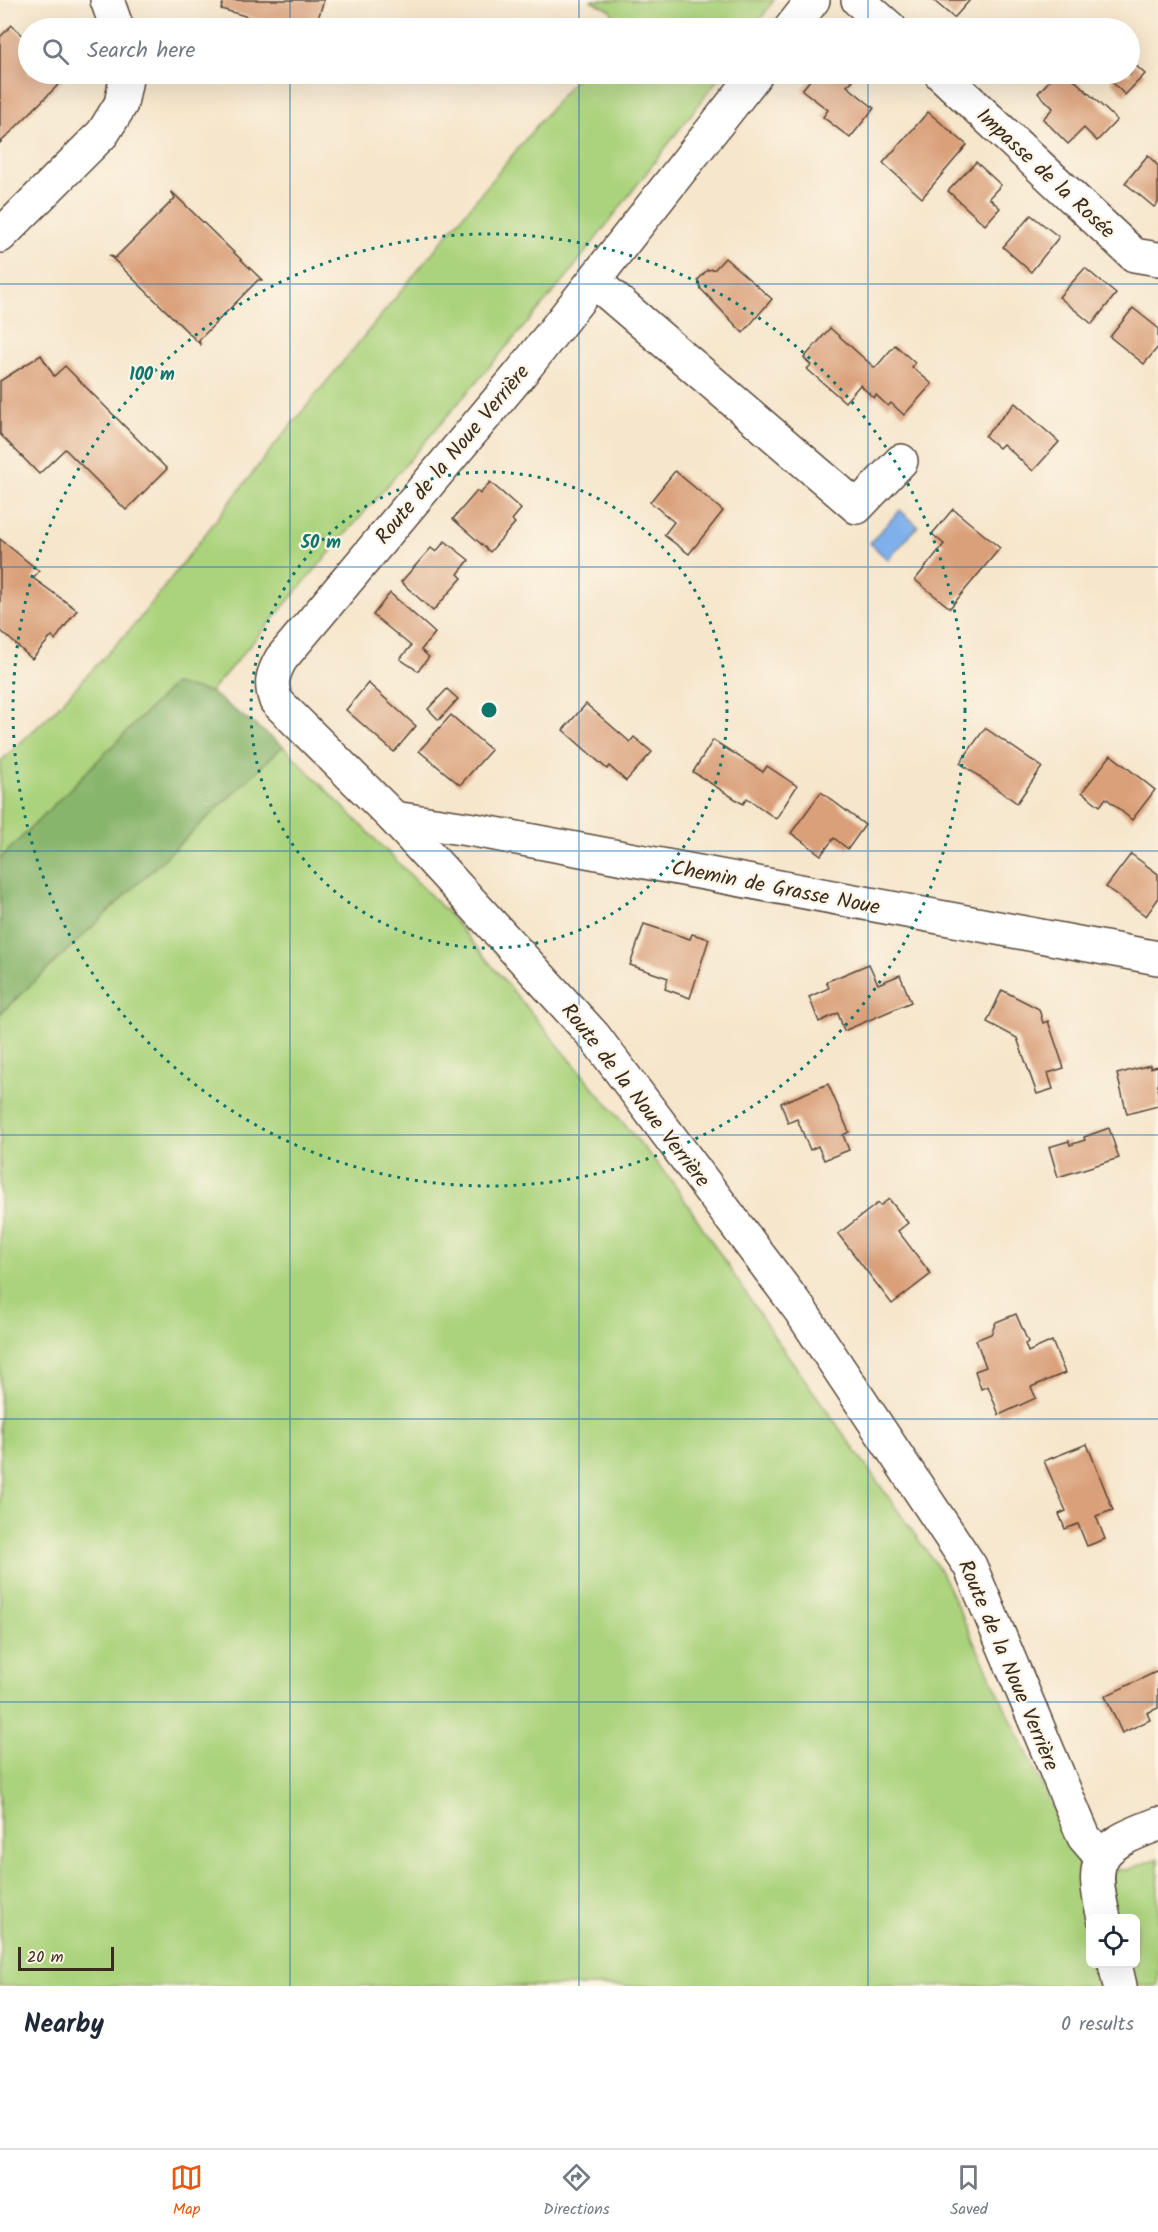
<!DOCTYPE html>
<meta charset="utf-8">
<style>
body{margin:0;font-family:Kalam,sans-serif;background:#f2f2f3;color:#1f2937}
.controls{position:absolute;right:18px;bottom:18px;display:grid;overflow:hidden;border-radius:9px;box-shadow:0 6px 24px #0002}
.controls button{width:54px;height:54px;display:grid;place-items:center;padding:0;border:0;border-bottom:2px solid #e0e1e3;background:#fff;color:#1f2937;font:30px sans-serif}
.scale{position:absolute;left:18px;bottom:15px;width:96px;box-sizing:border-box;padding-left:6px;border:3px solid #3b2a1e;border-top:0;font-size:16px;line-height:21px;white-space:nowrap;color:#3b2a1e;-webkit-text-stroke:4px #fcf5e5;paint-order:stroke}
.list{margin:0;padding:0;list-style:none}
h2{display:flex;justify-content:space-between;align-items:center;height:78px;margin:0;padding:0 24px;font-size:26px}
h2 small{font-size:20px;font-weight:400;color:#747a83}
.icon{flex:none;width:33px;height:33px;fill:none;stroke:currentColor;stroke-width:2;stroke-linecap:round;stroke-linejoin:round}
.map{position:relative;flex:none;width:1158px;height:1986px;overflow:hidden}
.search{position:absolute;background:#fff;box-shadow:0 6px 24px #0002;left:18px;right:18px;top:18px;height:66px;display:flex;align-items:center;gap:15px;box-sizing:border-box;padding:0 21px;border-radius:33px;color:#747a83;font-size:22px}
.sheet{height:162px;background:#fff}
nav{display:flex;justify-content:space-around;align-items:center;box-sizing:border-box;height:84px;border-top:2px solid #e0e1e3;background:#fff;font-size:16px;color:#747a83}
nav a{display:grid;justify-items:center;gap:3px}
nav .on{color:#ea580c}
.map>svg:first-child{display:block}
.green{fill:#abd37d;stroke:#737e4e;stroke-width:1.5;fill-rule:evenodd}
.forest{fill:#88b56c;stroke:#627045;stroke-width:1.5}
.water{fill:#7fb0eb;stroke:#5d6d84;stroke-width:1.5}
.building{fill:#daa07a}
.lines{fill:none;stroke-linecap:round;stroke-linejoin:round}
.street-casing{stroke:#574638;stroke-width:36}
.street{stroke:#fff;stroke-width:33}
.grid{fill:none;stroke:#1f6fb2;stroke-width:1.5;stroke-opacity:0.55}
.ring{fill:none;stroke:#0f766e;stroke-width:3;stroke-dasharray:3 6}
.labels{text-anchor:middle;stroke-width:4.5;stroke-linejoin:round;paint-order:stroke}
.street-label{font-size:21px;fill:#3b2a1e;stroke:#fcf5e5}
.centre{fill:#0f766e;stroke:#fcf5e5;stroke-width:3}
.ring-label{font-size:18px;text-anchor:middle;font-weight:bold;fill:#0f766e;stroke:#fcf5e5;stroke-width:4.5;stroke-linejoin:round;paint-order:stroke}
</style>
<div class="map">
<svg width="1158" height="1986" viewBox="0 0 1158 1986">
<rect width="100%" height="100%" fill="#fcf5e5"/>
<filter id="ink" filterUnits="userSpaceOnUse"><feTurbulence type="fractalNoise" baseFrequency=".0167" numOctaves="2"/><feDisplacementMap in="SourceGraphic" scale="12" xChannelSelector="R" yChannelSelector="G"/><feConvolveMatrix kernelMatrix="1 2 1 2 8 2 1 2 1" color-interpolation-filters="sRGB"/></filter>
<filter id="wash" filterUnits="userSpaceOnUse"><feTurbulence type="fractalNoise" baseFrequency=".008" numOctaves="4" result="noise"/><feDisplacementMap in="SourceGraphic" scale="24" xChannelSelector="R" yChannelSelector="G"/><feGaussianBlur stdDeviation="1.35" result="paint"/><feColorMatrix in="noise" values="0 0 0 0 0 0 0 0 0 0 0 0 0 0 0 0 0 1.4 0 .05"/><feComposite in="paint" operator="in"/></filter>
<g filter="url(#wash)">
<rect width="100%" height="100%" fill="#f6e6cc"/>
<g class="green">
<polygon points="590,0 774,0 754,28 616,28 611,10"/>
<polygon points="579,74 722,74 565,279 210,692 174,684 0,859 0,762 50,715 137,622 269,452"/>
<path d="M283 746 448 913 674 1184 774 1336 940 1570 1081 1867 1126 1870 1158 1858V1986H0V1014ZM1090 1918H1136V1964H1090Z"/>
</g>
<polygon class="forest" points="174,684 210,692 283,746 0,1014 0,859"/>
<polygon class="water" points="900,510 918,526 888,560 870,543"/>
<g id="blocks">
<g class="building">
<polygon points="224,0 324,0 315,28 286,28 221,9"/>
<polygon points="933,0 970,0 954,18"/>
<polygon points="12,25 28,41 28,74 61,74 65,78 0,143 0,37"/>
<polygon points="1131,61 1145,74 1125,95 1111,81 1119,74 1130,74"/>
<polygon points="815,74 845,74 853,80 847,86 874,108 850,138 823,117 828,110 802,90"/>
<polygon points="1042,74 1068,74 1117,120 1097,141 1084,128 1068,144 1043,119 1053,108 1038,93 1050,80"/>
<polygon points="928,112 967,145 922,198 883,163"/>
<polygon points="1148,155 1158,166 1158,203 1154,207 1125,183"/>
<polygon points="976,162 1001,185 989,198 1000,208 985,225 948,191"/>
<polygon points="171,191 262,280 258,280 199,340 200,344 109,255 115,258 175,198"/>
<polygon points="1031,215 1059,237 1031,272 1003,247"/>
<polygon points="725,258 772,299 743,333 701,289 698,280 707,270 715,269"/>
<polygon points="1085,268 1116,294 1092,324 1059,297"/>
<polygon points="1133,308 1158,328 1158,347 1144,364 1110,337"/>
<polygon points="830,328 875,368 895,345 915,363 912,367 932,384 904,415 891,403 888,406 876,395 874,398 860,385 845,402 807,369 811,365 804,358"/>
<polygon points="41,355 54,376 65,366 167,469 126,510 65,449 39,474 0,434 0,381"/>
<polygon points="1015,403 1059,442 1033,471 1003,444 999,448 985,436"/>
<polygon points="675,471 723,511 689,554 664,535 674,522 650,502"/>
<polygon points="490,482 521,509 512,520 515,523 490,552 453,519 477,491 480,494"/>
<polygon points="953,509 1000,548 950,608 915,580 944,544 932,534"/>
<polygon points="0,539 39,571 33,578 77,610 55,640 52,636 32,659 0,630"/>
<polygon points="445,541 469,560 458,574 462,578 433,611 401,582 431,548 436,552"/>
<polygon points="390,593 435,633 421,650 429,657 418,671 400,659 411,646 373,615"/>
<polygon points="368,683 416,726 394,752 346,710"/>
<polygon points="447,689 458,699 439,720 428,709"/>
<polygon points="586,704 630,742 634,737 652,752 626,781 609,766 607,769 563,730"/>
<polygon points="451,715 491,750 460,785 419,751"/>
<polygon points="985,728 1042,767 1017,803 960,763"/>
<polygon points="713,740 763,772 767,766 797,786 776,819 747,798 743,804 693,772"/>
<polygon points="1111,755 1155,790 1132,820 1106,798 1100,806 1082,792"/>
<polygon points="821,792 865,825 848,849 834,838 821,855 791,833"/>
<polygon points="1131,854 1158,874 1158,899 1146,916 1106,887"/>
<polygon points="644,924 690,939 692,934 709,939 690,998 665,989 668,978 630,965"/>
<polygon points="869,964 878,984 900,975 911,1002 844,1031 838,1013 819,1022 809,997 829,988 826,982"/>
<polygon points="1002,990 1039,1009 1043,1023 1048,1021 1064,1068 1048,1073 1053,1089 1037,1094 1017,1038 987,1022"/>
<polygon points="1150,1065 1150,1068 1158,1066 1158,1106 1127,1114 1117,1074"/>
<polygon points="828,1084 849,1132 843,1135 849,1150 824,1160 818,1146 810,1150 797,1119 788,1123 781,1103"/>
<polygon points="1109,1128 1119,1158 1058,1177 1049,1147 1069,1141 1070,1145 1085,1140 1084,1137"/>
<polygon points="889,1199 908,1223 898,1231 931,1274 892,1304 838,1234 878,1203 880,1206"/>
<polygon points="1016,1314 1028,1342 1025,1344 1028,1352 1052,1341 1065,1373 1031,1387 1036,1398 999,1415 988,1386 981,1389 975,1371 986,1367 976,1340 991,1334 996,1322"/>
<polygon points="1087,1444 1113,1510 1096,1516 1105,1539 1087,1546 1078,1524 1065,1529 1059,1514 1066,1511 1044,1461"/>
<polygon points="1158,1671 1158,1708 1147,1713 1150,1720 1122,1733 1105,1696"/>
</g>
</g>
</g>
<g filter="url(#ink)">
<use href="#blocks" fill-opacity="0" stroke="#574638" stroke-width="1.5"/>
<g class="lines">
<g class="street-casing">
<g id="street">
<polyline points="107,0 117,28"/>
<polyline points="858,0 890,28"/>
<polyline points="791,28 813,0"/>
<path d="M756 74 521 373 281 659C272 675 270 684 276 701L394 818 594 1036 800 1310 970 1566 1084 1837 1102 1858"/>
<polyline points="941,74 1134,255 1158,259"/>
<polyline points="0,236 103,133 121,104 127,74"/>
<polyline points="594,281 857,507 901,461"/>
<polyline points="394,818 474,830 1158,958"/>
<path d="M1104 1918C1088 1855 1100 1846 1158 1824"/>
<polyline points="1115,1964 1120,1986"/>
</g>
</g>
<use href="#street" class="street"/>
</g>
</g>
<path class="grid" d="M290 0V28M579 0V28M868 0V28M290 74V1986M579 74V1986M868 74V1986M0 284H1158M0 567H1158M0 851H1158M0 1135H1158M0 1419H1158M0 1702H1158"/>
<g class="ring">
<circle cx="489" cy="710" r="238"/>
<circle cx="489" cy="710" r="476"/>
</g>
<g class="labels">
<g class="street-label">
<text transform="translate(1046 173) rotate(43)" y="7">Impasse de la Rosée</text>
<text transform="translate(452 454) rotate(-50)" y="7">Route de la Noue Verrière</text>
<text transform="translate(776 887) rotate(11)" y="7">Chemin de Grasse Noue</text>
<text transform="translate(636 1095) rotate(52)" y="7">Route de la Noue Verrière</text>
<text transform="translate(1009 1665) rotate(67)" y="7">Route de la Noue Verrière</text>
</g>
</g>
<circle cx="489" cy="710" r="9" class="centre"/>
<g class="ring-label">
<text x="152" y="380">100 m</text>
<text x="321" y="548">50 m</text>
</g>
</svg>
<div class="controls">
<button><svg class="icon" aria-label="locate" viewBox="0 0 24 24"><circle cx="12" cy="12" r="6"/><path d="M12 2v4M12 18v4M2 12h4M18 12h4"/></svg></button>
</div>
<div class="scale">20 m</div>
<div class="search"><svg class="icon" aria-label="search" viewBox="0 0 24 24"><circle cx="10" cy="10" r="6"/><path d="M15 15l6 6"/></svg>Search here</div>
</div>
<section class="sheet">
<h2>Nearby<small>0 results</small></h2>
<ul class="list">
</ul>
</section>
<nav>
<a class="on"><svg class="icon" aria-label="map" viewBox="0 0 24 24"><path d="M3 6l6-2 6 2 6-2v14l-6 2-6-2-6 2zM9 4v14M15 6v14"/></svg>Map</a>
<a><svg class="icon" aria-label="directions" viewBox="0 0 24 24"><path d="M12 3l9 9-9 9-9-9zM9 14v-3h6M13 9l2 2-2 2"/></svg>Directions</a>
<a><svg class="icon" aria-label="saved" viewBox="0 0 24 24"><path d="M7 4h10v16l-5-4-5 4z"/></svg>Saved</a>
</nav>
